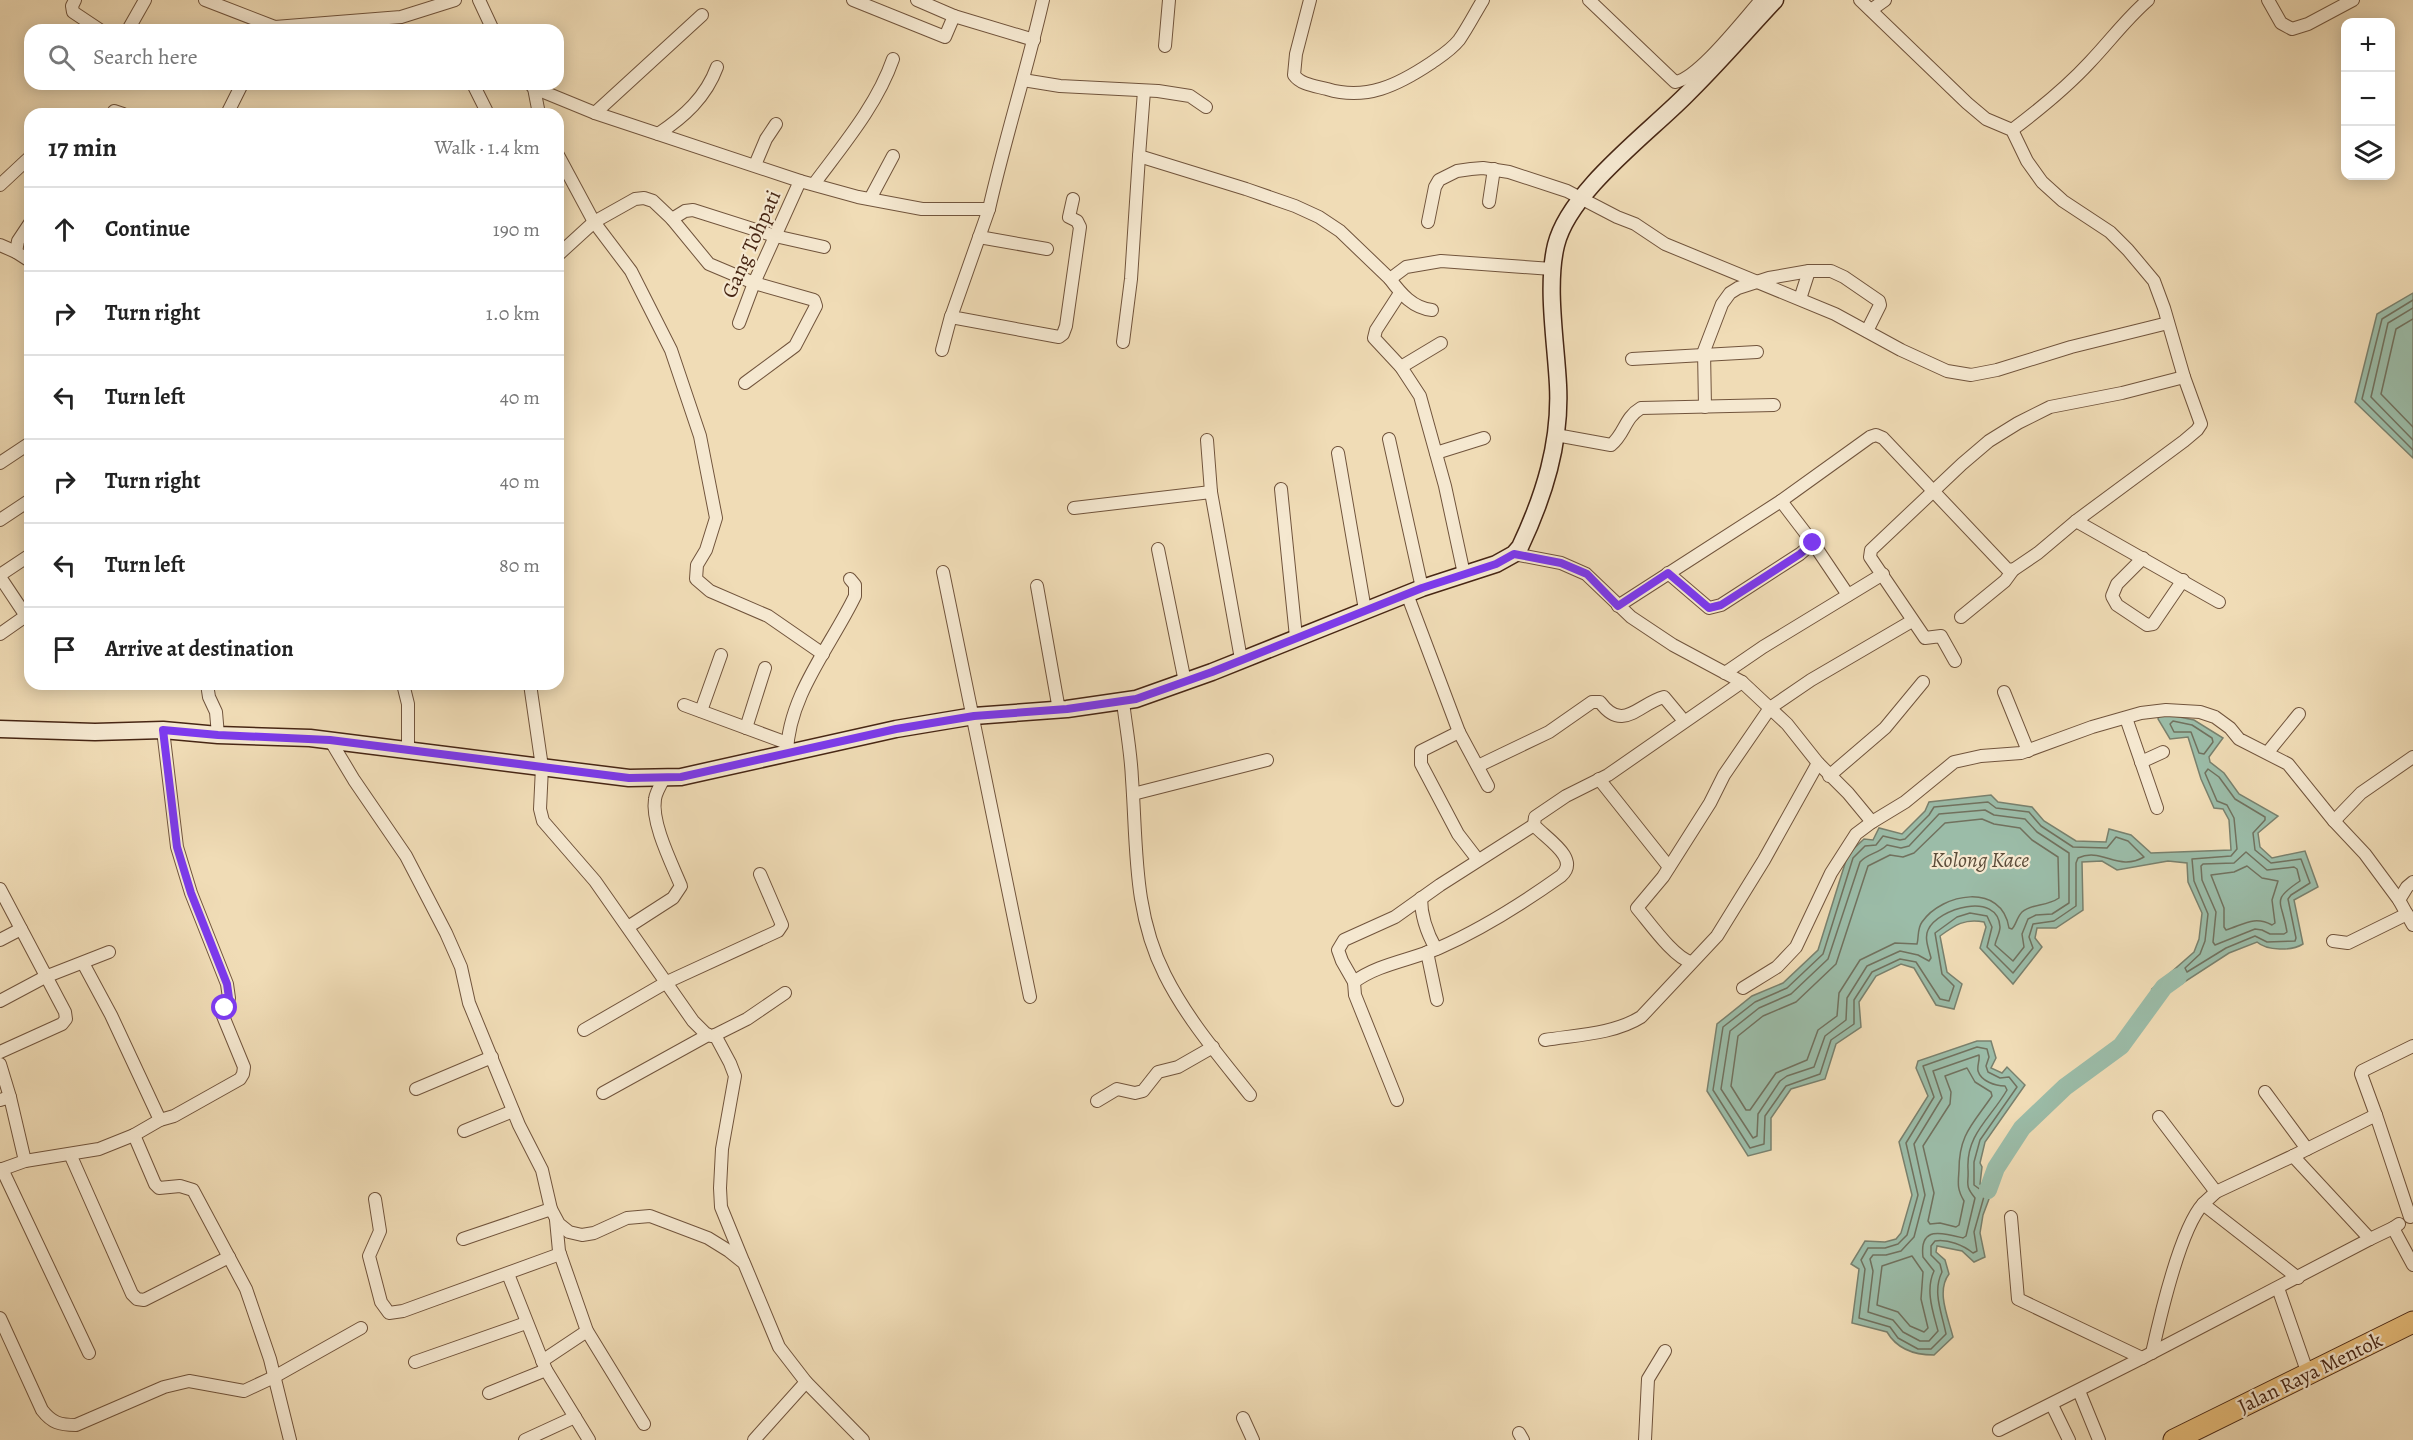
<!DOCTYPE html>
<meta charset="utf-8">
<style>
body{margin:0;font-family:Alegreya,serif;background:#f2f2f2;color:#222}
.controls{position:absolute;right:18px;top:18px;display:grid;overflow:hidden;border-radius:12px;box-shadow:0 3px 15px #0003}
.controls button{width:54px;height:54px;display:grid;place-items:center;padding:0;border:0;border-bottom:2px solid #e0e0e0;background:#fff;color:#222;font:30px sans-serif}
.stop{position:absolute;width:18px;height:18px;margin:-14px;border:4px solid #7c3aed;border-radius:50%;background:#fff}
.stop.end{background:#7c3aed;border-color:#fff;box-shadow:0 2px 6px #0008}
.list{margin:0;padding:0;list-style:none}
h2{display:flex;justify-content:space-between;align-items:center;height:78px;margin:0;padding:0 24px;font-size:26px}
h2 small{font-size:20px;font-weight:400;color:#767676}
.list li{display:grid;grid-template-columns:39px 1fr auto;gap:18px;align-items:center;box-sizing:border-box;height:84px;padding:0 24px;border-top:2px solid #e0e0e0}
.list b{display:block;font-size:22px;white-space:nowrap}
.list em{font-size:20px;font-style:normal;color:#767676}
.icon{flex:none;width:33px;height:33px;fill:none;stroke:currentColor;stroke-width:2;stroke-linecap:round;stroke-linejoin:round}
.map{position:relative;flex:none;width:2413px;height:1440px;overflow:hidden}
.search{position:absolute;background:#fff;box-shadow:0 3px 15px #0003;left:24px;top:24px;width:540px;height:66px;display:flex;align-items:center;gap:15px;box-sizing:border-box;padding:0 21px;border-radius:18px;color:#767676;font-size:22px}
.panel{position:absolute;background:#fff;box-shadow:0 3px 15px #0003;left:24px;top:108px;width:540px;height:582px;border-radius:18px}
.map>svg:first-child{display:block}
.water{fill:#9bbca8;stroke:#79806d;stroke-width:1.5}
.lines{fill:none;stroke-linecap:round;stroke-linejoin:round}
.shore{stroke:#71715e;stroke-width:1.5}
.river{stroke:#9bbca8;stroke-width:18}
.street-casing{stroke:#71543c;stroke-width:14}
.secondary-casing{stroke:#472614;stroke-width:19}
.highway-casing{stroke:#472614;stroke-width:23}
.street{stroke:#f5e8d0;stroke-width:12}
.secondary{stroke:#f5e8d0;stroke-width:16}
.highway{stroke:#e8be7b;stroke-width:21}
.route{stroke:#7c3aed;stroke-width:8}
.labels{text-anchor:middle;stroke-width:4.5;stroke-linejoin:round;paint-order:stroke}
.street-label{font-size:21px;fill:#472614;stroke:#f5e8d0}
.water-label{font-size:22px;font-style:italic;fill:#5c4c39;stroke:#f5e8d0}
</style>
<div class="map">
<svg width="2413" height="1440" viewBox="0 0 2413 1440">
<rect width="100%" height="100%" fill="#f0dcb6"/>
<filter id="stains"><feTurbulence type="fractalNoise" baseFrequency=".00333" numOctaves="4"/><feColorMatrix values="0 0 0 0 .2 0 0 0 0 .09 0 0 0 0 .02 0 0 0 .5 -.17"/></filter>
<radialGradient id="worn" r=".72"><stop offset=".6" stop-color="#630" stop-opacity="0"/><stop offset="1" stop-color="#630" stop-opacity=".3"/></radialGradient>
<g class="water">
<polygon points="2413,293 2413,458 2355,402 2377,314"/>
<path d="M2160 713 2194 720 2223 738 2209 757 2210 762 2224 773 2239 794 2278 816 2258 833 2260 847 2272 858 2305 851 2318 887 2294 900 2303 944C2292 951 2267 951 2257 942L2229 953 2166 994 2152 989 2194 952 2199 939 2202 913 2188 882 2187 863 2168 861 2117 870 2102 861 2082 862 2083 910 2056 928H2037L2035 938 2042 947 2013 984 1980 948 1986 927 1984 922C1965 918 1955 925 1940 936L1947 972 1962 984 1954 1009 1936 1005 1914 968 1901 964 1876 976 1859 1002 1861 1027 1836 1044 1825 1079 1791 1089 1771 1118V1150L1748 1156 1707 1091 1717 1024 1752 996 1783 983 1818 950 1848 854 1864 839 1873 840 1879 828 1902 834 1925 811 1929 802 1991 795 1998 802 2032 807 2044 821 2076 841 2106 842 2109 829 2131 835 2151 853 2231 850 2229 820 2223 809 2214 808 2201 779 2188 737 2170 739 2158 719Z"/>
<path d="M1977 1041H1991L1996 1058 1991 1068 2002 1073 2007 1067 2025 1085 1985 1142 1980 1163 1982 1167 1980 1184H1985L1989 1168 2001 1167 1983 1215 1980 1233 1985 1257 1974 1262 1962 1251 1937 1246 1936 1252 1945 1260 1949 1274C1936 1291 1948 1317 1953 1337L1934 1355C1914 1355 1897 1349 1887 1332L1852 1323 1859 1269 1851 1264 1865 1241 1885 1242 1896 1239 1901 1233 1912 1195 1899 1142 1928 1096 1916 1068 1918 1061Z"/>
</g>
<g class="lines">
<g class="shore">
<polyline points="2413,300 2382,319 2362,399 2413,450"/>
<polyline points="2413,308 2388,323 2371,397 2413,440"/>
<polyline points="2413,319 2396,329 2381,394 2413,427"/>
<polygon points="2173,721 2192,725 2212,738 2213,742 2204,754 2199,753 2191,732 2174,732 2170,724"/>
<polygon points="2208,769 2219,777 2235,799 2265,817 2265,820 2253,833 2255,850 2271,863 2301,859 2310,883 2291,895 2288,899 2296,938 2295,941 2267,942 2255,936 2226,948 2187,972 2185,968 2200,954 2205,941 2208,914 2194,881 2192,859 2231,856 2237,849 2234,818 2227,805 2217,801 2205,773"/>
<path d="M1988 802 1996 808 2029 812 2041 826 2073 847 2107 848 2116 837 2128 841 2144 857C2118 872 2102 847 2078 858L2076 863V906L2054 921 2033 924 2029 937 2033 948 2013 973 1987 947 1992 927 1987 916 1970 913 1957 917 1935 933 1942 974 1954 986 1949 1001 1940 999 1916 962 1900 959 1872 972 1854 1000V1024L1831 1040 1820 1074 1786 1086 1765 1116 1764 1144 1750 1148 1713 1090 1723 1027 1755 1002 1787 988 1823 954 1853 858 1865 846 1876 845 1883 836 1900 840 1905 839 1929 815 1934 807Z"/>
<path d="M1985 810 1994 815 2025 819 2037 832 2069 853V903L2052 914 2036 915 2028 919 2022 934 2024 947 2013 961 1995 945C1996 939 2000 933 2000 927 1998 891 1938 908 1928 930 1924 938 1929 950 1931 958L1929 961 1918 955 1900 951 1867 966 1847 998 1846 1020 1825 1036 1814 1067 1787 1076 1780 1081 1758 1114 1757 1136 1753 1138 1721 1089 1730 1031 1759 1008 1791 994 1828 959 1860 862C1868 853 1878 854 1887 845L1901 848 1909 846 1939 814Z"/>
<path d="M1982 819 1994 824 2020 828 2032 840 2058 857 2059 898C2046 907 2032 903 2022 912 2017 917 2016 925 2012 929L2009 928C2002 882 1942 893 1922 922 1917 929 1919 937 1917 944L1895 943 1860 960 1839 993 1837 1016 1818 1030 1807 1060 1776 1073 1750 1110H1746L1731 1086 1738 1036 1763 1016 1796 1002 1836 964 1868 866 1890 855 1903 857 1914 853 1945 823Z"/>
<path d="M2246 852 2267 870 2294 867 2297 869 2300 881C2270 901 2282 900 2287 932L2284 934H2270L2262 930 2255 929 2215 945 2213 942 2216 912 2202 880 2201 866 2203 864 2234 863Z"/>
<path d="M2247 866 2262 878 2278 881 2272 900 2275 923 2272 925C2254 915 2243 925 2226 930L2224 927V908L2211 875 2234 872Z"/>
<path d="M1977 1047 1987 1049 1989 1057 1986 1066 1988 1072 2000 1078 2009 1077 2017 1087 1980 1140 1974 1162V1185L1985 1193 1974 1232 1977 1251 1973 1253C1963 1245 1948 1239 1935 1241L1931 1246V1255L1940 1264 1942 1272C1932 1292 1942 1313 1946 1334L1931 1349H1918L1898 1338 1890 1327 1859 1318 1865 1269 1861 1260 1868 1248H1885L1898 1244 1907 1235 1918 1195 1906 1143 1934 1097 1923 1066Z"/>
<path d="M1979 1055C1980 1060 1977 1065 1978 1071 1981 1081 1995 1086 2005 1086L2007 1090C1991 1118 1966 1134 1968 1169 1969 1185 1964 1184 1975 1198L1966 1236 1963 1238C1944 1233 1919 1225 1923 1257L1934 1271C1925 1290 1933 1312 1938 1331L1929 1341H1920L1903 1332 1893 1320 1868 1312 1873 1271 1870 1259 1873 1255H1886L1901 1251 1914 1237 1925 1195 1914 1144 1942 1098 1933 1071Z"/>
<path d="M1967 1068 1975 1082 1991 1092 1992 1096C1973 1124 1959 1134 1959 1170 1958 1184 1957 1189 1964 1201L1959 1225 1956 1227 1940 1223 1930 1224 1928 1221 1934 1193 1923 1146 1950 1104 1951 1092 1945 1076Z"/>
<polygon points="1912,1256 1923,1272 1921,1299 1928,1328 1924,1332 1910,1326 1898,1312 1877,1305 1882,1266"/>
</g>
<polyline class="river" points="1988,1190 1996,1168 2022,1128 2065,1087 2121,1046 2164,987 2178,977"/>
<g class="street-casing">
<g id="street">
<polyline points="75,0 72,6 73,12 100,30"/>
<polyline points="205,0 275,27 401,17 455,0"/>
<polyline points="479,0 493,30"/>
<polyline points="853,0 945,37 954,16"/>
<polyline points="917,0 954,16 1034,40"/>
<path d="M1310 0 1296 54 1294 75C1301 85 1316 86 1327 89 1366 101 1398 85 1431 63 1441 56 1451 50 1459 40 1468 27 1475 13 1483 0"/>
<path d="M1589 0 1675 82C1698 79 1744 19 1761 0"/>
<polyline points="1860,0 1967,103 1986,119 2012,130 2027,161 2042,182 2063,201 2110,232 2128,250 2154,281 2164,308 2184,377 2201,424 2197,430 2184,441 2076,521 2038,553 2013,570 2005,581 1961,617"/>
<polyline points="2268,0 2281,23 2292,29 2308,24 2353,0"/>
<polyline points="1871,10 1885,0"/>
<polyline points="128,30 145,0"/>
<polyline points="1165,46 1169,0"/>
<polyline points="1023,80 1060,86 1158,91 1190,96 1206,107"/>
<polyline points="473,84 488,114"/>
<path d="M530 84 534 88 595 113 800 181 858 197 922 209H989C1005 138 1027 70 1043 0"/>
<polyline points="534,88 539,114"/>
<polyline points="1144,91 1139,156 1246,189 1295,206 1319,217 1340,231 1390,279 1406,267 1441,261 1552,269"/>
<polyline points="114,111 123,114"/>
<polyline points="595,113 702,15"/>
<polyline points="227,114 242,84"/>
<path d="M2012 130C2040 109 2066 88 2090 62 2110 41 2126 19 2148 0"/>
<path d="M658 134C684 117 706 97 717 67"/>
<polyline points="558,155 594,222 631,271 671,350 700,436 716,518 706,550 697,565 696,579 710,591 768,616 823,654"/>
<polyline points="755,165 766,139 776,124"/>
<path d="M814 184C843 145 877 105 893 59"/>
<polyline points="0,185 30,157"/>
<polyline points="870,199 893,156"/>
<polyline points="1489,202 1494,169"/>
<polyline points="989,209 951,317 1059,337 1063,334 1066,326 1080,227 1077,221 1069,217 1073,199"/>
<polyline points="672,219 685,211 693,210 775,236 824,247"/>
<polyline points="1428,222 1435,187 1439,180 1457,171 1471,169 1483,168 1509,172 1567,191 1617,217 1635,224 1665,244 1835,314 1901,350 1947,371 1971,375 1997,370 2071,347 2168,323"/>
<polyline points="30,223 18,241 16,252 30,261"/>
<polyline points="979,237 1047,249"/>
<polyline points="0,245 16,252"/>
<polyline points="558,255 594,222 635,199 644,198 653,201 672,219 709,264 754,283 814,300 816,306 795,346 745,383"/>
<path d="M1390 279C1401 294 1413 308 1432 310"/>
<polyline points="1400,293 1376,330 1374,338 1401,367 1420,396 1445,486 1464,574"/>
<polyline points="1800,299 1809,271"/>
<polyline points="739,323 754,283 800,181"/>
<polyline points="1123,342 1131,279 1139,156"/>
<polyline points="942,350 951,316"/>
<polyline points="1632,359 1757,352"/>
<polyline points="1401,367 1441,343"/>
<polyline points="1705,407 1704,351 1722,304 1730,293 1738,288 1769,278 1809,271 1831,271 1844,277 1879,301 1880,305 1867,331"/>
<path d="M1556 435 1611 445C1625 434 1624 418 1641 408L1774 405"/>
<polyline points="1389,439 1422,588"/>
<polyline points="1207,440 1211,492 1241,659"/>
<polyline points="1338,453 1365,610"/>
<polyline points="1436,453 1484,438"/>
<polyline points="0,463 30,443"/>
<polyline points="1281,489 1296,637"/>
<polyline points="1074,508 1211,492"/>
<polyline points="0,520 30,500"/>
<polyline points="2076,521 2219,602"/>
<polyline points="1813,543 1848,595"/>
<polyline points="1158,549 1185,682"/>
<polyline points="1514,554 1561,563 1586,574 1631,617 1673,645 1742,682 1787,724 1818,763 1848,793 1872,822"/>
<polyline points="2143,558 2117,584 2112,596 2117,605 2147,625 2153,624 2183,580"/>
<polyline points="943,572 1030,997"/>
<polyline points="1668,573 1709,608 1721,605 1800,554 1813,543 1781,501"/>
<polyline points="0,575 30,555"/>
<polyline points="0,577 26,616"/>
<polyline points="1037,586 1059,710"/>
<polyline points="1407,594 1459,732 1488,786"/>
<polyline points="1618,606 1781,501 1870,437 1876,435 1883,438 2007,569 2013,570"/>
<polyline points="0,634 30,613"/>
<polyline points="1955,661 1941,636 1925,638 1870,557 1871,550 1962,464 1989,441 2018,423 2050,407 2122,393 2184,377"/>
<polyline points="1725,673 1763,647 1883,574"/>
<polyline points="207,684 209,697 216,712 218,735"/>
<polyline points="403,684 408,704 408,750"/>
<polyline points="530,684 542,767 540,809 543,821 595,881 693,1021 705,1033 711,1036 715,1035 730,1063 735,1076 722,1149 720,1188 721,1207 743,1261"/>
<polyline points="2004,692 2028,751"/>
<path d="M1123 702C1126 727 1131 753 1132 779 1137 847 1133 912 1165 975 1187 1019 1220 1057 1250 1095"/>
<polyline points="684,705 787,743"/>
<polyline points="701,711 721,655"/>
<polyline points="2126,718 2157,808"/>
<polyline points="746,728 765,668"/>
<polyline points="1459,732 1421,751 1421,764 1458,834 1478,860"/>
<polyline points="330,740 354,780 406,856 446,933 461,967 469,1003 519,1125 542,1170 551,1209 559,1224 569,1232 582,1235 594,1233 627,1218 650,1216 708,1238 729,1251 744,1263 779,1347 806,1382 863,1440"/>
<polyline points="2268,752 2299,714"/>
<path d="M787 753C788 696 831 646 855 596V585L850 579"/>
<polyline points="2141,762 2163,752"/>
<path d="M1478 766 1549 732 1592 702H1600C1623 733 1638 704 1664 697L1684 721"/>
<polyline points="1829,776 1885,728 1923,682"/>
<polyline points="1599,779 1669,867"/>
<polyline points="1133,794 1267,760"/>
<polyline points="2334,821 2361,793 2413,757"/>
<polyline points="0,889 65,1012 66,1019 62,1024 0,1052"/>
<path d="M1421 898C1421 916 1427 933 1436 949"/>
<polyline points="2399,900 2407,887 2413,882"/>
<path d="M628 927 673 898 681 886C672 864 651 823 655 799 656 792 661 784 665 777"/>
<polyline points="0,940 21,929"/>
<polyline points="2333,941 2348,943 2407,914"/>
<polyline points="1427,952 1437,1000"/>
<path d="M1691 962C1674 958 1649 922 1637 908L1663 877 1710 803 1724 775 1770 708 1811 680 1912 621"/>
<polyline points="83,963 111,1015 160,1120"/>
<polyline points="1354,982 1342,961 1338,950 1344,940 1395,917 1440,885 1534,825"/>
<polyline points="1743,988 1777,967 1796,947 1831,873 1856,834 1872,822 1905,802 1954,762 1981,756 2021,753 2092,727 2141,713 2166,710 2200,712 2215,717 2230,728 2239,739 2288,764 2334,821 2365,854 2399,900 2413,925"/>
<polyline points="0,1001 45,977 109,952"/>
<polyline points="584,1030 667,982 778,931 782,925 760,874"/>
<polyline points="715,1035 747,1019 785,993"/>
<path d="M1545 1040C1576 1035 1614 1034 1641 1017L1717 936 1764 860 1818 763"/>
<polyline points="0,1064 10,1097"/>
<polyline points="416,1089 492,1057"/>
<polyline points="2265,1092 2307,1149"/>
<polyline points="603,1093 708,1035"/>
<polyline points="0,1100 10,1097 25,1161"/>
<path d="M1397 1100 1355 995 1354 982C1378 964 1411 960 1439 948 1482 929 1523 903 1561 876 1581 858 1545 838 1534 825L1535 817 1566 796 1608 775 1742 682"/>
<polyline points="1097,1101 1117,1089 1135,1093 1143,1091 1158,1072 1178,1067 1213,1047"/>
<polyline points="2376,1115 2361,1074 2362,1071 2413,1046"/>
<polyline points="2159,1117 2216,1192"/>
<polyline points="464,1131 513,1111"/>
<polyline points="134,1135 155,1184 159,1188 180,1186 193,1190 246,1289 270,1359 290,1440"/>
<polyline points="70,1154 132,1294 137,1299 144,1300 229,1257"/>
<polyline points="2293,1156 2376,1115 2410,1217"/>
<polyline points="2,1169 89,1353"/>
<polyline points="0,1170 25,1161 99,1149 134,1135 160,1120 174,1116 240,1079 243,1074 244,1067 223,1016 229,998 227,984 191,893 177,847 163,730"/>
<polyline points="375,1199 380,1231 369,1256 381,1302 389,1313 403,1311 560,1254"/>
<polyline points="2011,1217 2018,1299 2142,1358 2370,1239"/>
<polyline points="556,1220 559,1251 587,1331 644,1424"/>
<polyline points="2399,1224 2393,1228 2413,1265"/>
<polyline points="463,1239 551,1209"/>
<polyline points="508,1274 546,1370 589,1440"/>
<polyline points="2298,1278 2203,1204 2216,1192 2293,1156 2370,1239 2393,1228"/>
<polyline points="2278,1288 2308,1374"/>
<path d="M0 1318 42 1410C52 1423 60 1425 76 1425L164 1387 189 1381 244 1391 274 1377 361 1328"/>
<path d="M2152 1353C2160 1317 2180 1229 2203 1204"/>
<polyline points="542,1361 587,1331"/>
<polyline points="415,1362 526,1323"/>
<polyline points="2079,1391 2099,1440"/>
<polyline points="489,1393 546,1370"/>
<polyline points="2052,1405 2069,1440"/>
<polyline points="1243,1418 1253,1440"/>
<polyline points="1999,1430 2142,1358"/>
<polyline points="1519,1433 1523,1440"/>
<polyline points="525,1440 575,1417"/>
<polyline points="754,1440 806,1382"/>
<polyline points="1645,1440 1648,1379 1665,1351"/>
</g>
</g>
<g class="secondary-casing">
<path id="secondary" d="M0 729 95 732 163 730 218 735 310 738 629 778 681 777 896 729 974 716 1067 709 1136 699 1212 672 1422 588 1496 564 1514 554 1520 547C1544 496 1561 443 1558 385 1556 343 1546 286 1556 245 1569 192 1646 135 1685 96 1716 66 1745 32 1775 0"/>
</g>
<g class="highway-casing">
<polyline id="highway" points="2174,1440 2413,1322"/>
</g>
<use href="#street" class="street"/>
<use href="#secondary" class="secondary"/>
<use href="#highway" class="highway"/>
</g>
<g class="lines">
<polyline class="route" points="225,1008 229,998 227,984 191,893 177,847 163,730 218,735 330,740 629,778 681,777 896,729 974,716 1067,709 1136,699 1212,672 1422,588 1496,564 1514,554 1561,563 1587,574 1618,606 1668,573 1709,608 1721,605 1800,554 1813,543"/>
</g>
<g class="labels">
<g class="street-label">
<text transform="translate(751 244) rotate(-66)" y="7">Gang Tohpati</text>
<text transform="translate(2310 1373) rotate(-26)" y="7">Jalan Raya Mentok</text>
</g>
<g class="water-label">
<text x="1980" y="867">Kolong Kace</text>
</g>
</g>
<rect width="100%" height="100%" filter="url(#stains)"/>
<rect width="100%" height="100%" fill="url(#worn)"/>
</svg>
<div class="controls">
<button>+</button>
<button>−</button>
<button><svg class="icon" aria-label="layers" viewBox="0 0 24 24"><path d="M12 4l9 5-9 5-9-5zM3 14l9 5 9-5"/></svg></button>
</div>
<div class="stop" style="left:225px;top:1008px"></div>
<div class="stop end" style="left:1813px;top:543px"></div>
<div class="search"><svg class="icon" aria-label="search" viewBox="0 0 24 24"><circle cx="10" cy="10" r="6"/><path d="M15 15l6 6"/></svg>Search here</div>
<section class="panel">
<h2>17 min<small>Walk · 1.4 km</small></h2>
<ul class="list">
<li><svg class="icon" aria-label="ahead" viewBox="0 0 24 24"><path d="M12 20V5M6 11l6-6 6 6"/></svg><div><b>Continue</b></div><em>190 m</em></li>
<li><svg class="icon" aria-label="right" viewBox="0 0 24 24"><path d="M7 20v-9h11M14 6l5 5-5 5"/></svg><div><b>Turn right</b></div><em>1.0 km</em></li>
<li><svg class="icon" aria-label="left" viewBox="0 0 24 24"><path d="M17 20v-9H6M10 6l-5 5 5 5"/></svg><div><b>Turn left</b></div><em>40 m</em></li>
<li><svg class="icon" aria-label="right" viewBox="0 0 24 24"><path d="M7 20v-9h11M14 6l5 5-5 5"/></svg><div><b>Turn right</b></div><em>40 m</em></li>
<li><svg class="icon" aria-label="left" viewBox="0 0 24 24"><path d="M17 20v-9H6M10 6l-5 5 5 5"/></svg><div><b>Turn left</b></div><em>80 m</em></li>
<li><svg class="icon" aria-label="arrive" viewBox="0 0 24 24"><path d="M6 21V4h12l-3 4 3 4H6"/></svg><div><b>Arrive at destination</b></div></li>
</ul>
</section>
</div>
